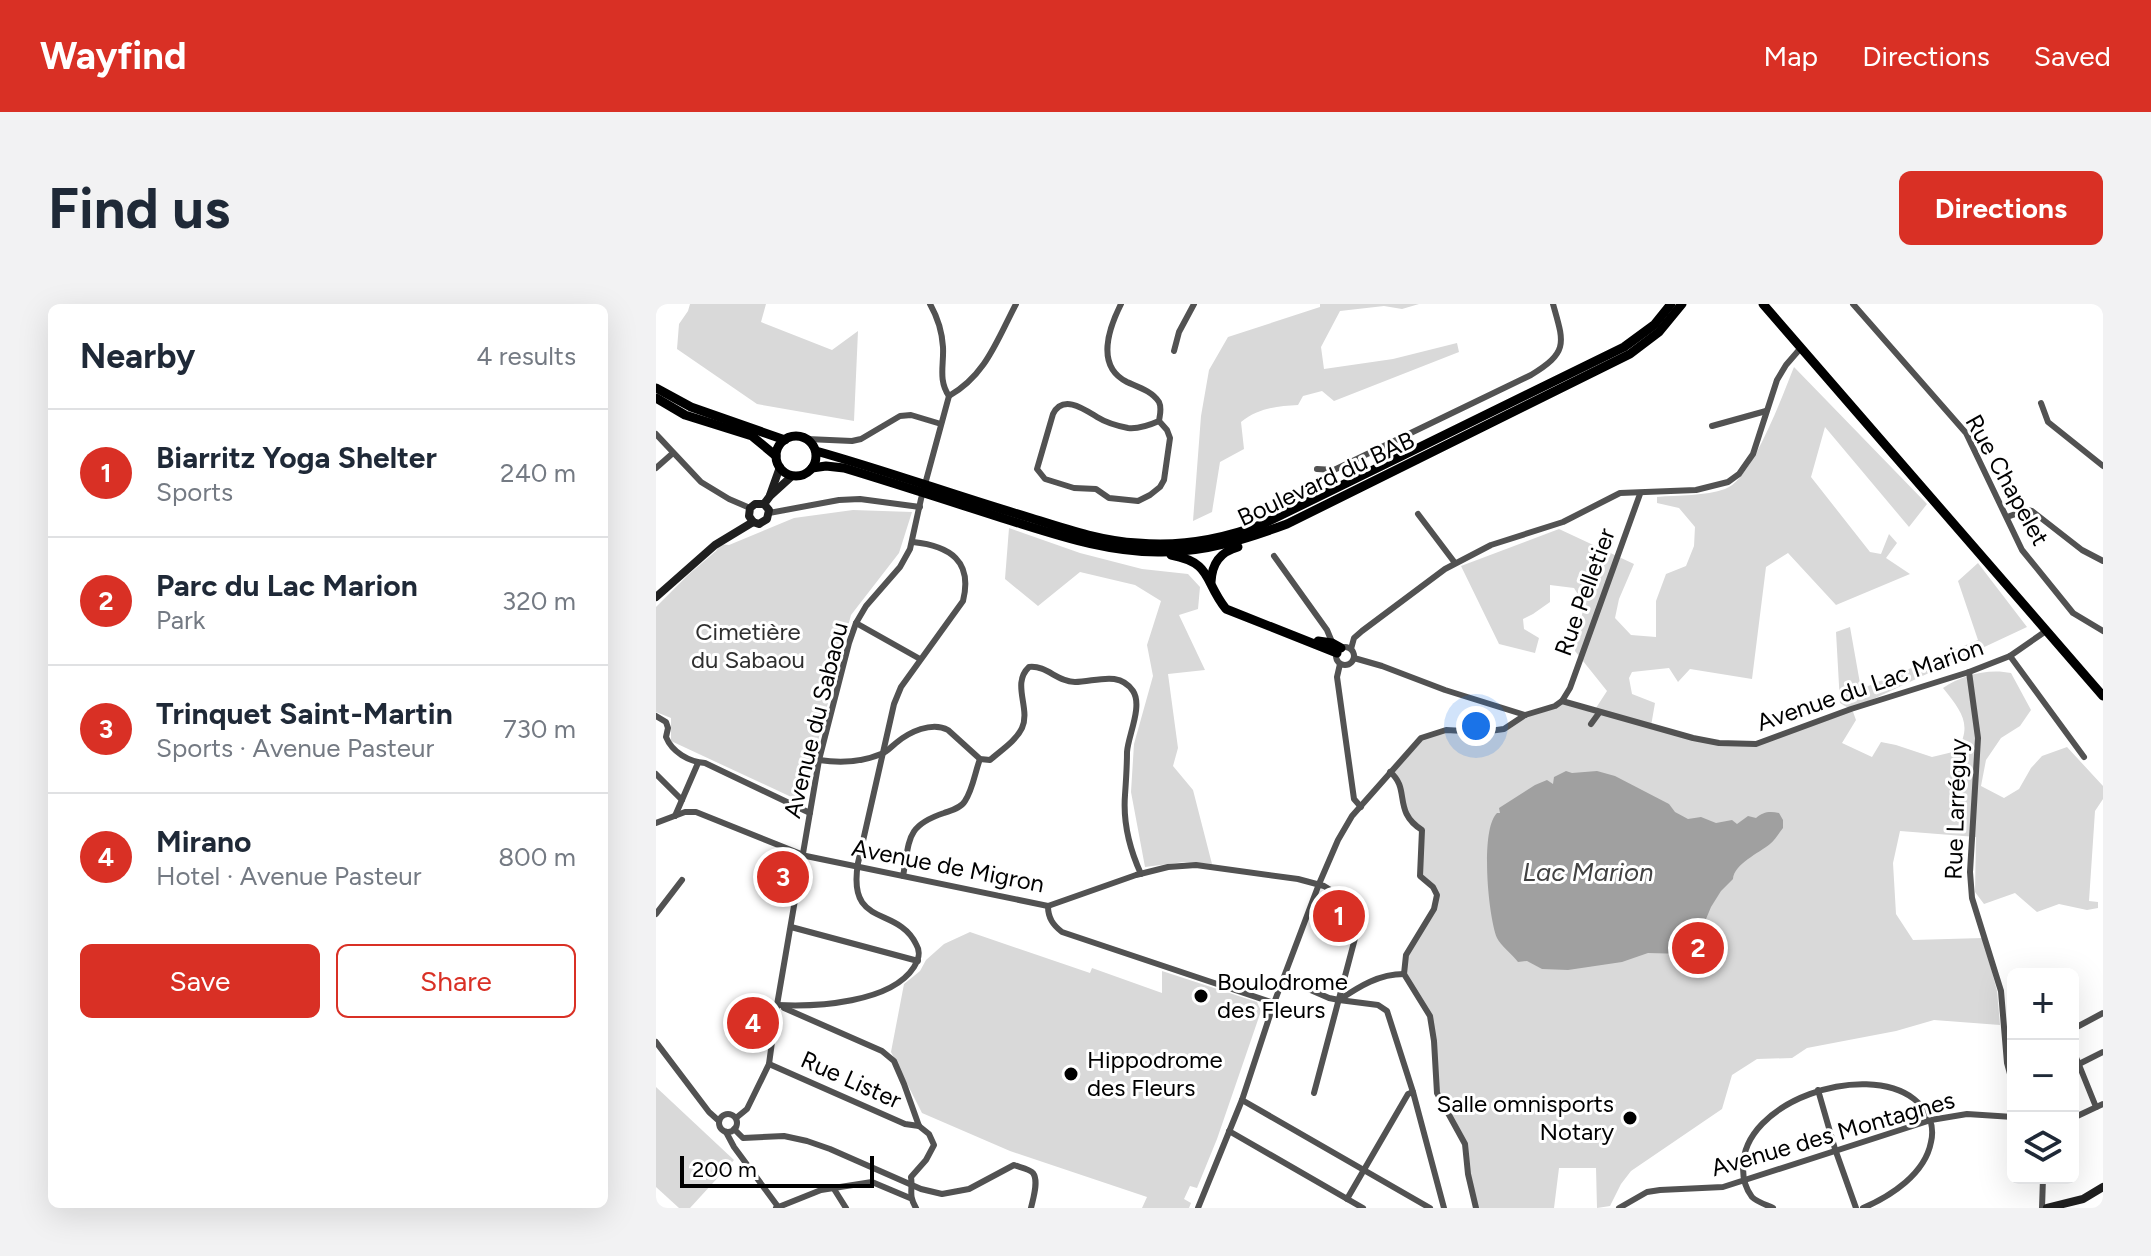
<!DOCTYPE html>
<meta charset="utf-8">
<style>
body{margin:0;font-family:Figtree,sans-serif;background:#f2f2f3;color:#1f2937}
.controls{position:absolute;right:24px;bottom:24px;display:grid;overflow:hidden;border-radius:12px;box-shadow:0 8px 32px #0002}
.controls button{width:72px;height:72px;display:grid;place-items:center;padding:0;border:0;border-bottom:2px solid #e0e1e3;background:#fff;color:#1f2937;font:40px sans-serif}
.scale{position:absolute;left:24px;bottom:20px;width:194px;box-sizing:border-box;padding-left:8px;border:4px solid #000;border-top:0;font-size:22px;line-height:28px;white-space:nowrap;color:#000;-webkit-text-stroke:6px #fff;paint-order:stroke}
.you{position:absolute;left:820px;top:422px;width:28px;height:28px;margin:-20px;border:6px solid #fff;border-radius:50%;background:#1a73e8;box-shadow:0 0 0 12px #1a73e833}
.badge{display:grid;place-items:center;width:52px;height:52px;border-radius:50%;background:#d93025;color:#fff;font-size:26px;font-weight:700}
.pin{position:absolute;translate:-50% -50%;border:4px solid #fff;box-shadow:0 2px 8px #0006}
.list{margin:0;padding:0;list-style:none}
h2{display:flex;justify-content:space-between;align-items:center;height:104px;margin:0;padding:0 32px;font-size:34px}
h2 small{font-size:26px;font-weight:400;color:#747a83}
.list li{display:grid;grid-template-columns:52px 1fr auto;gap:24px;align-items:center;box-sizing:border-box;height:128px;padding:0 32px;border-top:2px solid #e0e1e3}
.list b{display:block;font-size:30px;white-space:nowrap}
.list p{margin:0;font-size:26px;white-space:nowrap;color:#747a83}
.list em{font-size:26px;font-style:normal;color:#747a83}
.actions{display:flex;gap:16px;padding:24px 32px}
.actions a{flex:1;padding:18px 0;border:2px solid #d93025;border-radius:12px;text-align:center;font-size:28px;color:#d93025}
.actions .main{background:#d93025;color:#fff}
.icon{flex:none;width:44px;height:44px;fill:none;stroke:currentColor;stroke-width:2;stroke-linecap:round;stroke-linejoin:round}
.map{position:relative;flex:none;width:1447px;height:904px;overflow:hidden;border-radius:12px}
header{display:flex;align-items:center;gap:48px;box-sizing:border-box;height:112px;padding:0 40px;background:#d93025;color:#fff}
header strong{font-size:38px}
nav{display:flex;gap:44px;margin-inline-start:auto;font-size:28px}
.intro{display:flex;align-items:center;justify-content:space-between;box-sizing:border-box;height:192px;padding:0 48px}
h1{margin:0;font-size:56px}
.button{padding:20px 36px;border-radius:12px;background:#d93025;color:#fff;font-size:28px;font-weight:700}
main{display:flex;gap:48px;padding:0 48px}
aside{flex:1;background:#fff;border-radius:12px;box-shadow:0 8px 32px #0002}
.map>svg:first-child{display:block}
.green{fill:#d9d9d9}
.water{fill:#a0a0a0}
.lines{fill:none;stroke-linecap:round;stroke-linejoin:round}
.street{stroke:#525252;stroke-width:6}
.secondary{stroke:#1f1f1f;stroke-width:8}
.primary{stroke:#000;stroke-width:9}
.poi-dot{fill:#000;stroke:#fff;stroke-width:3}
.labels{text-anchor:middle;stroke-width:6;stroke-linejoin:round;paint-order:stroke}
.street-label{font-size:24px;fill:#000;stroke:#fff}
.park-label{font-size:24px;fill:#303030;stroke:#fff}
.poi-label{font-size:24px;fill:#000;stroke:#fff;text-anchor:start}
.water-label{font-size:26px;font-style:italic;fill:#414141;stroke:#fff}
</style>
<header>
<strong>Wayfind</strong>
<nav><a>Map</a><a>Directions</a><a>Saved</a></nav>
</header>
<div class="intro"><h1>Find us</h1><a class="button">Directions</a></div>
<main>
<aside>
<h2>Nearby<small>4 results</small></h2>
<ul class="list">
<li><span class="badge">1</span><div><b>Biarritz Yoga Shelter</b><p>Sports</p></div><em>240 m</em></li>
<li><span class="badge">2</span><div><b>Parc du Lac Marion</b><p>Park</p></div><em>320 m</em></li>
<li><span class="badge">3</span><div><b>Trinquet Saint-Martin</b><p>Sports · Avenue Pasteur</p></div><em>730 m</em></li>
<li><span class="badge">4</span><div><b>Mirano</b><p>Hotel · Avenue Pasteur</p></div><em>800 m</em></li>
</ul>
<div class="actions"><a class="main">Save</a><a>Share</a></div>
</aside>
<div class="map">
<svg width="1447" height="904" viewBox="0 0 1447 904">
<rect width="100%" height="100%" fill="#fff"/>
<g class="green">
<polygon points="34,0 110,0 105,18 176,46 202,27 198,117 101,100 21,45 23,20 32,7"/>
<path d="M664 0H763L746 5 728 2 684 7 665 43 668 65 737 55 801 39 803 48 678 97 666 87 647 92 642 101C621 102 602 104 585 118L588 145 564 158 556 208 537 217 545 112 553 66 572 33 664 3Z"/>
<path d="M1138 63 1271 200 1253 223 1169 123 1155 173 1214 248 1225 250 1233 230 1241 239 1230 254 1254 270 1180 301 1132 249 1110 263 1096 375 1034 365 1022 378 1013 364 976 368 973 374 976 390 999 399 995 422 1037 434 1100 440 1194 405 1184 399 1180 328 1194 323 1205 385 1322 336 1302 277 1322 259 1371 323 1196 405 1200 416 1186 439 1216 453 1225 438 1240 441 1276 453 1301 447C1317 420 1305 407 1287 384 1305 371 1333 364 1355 369L1375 406 1364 422 1345 434 1330 456 1325 482 1348 494 1363 485 1375 464 1386 452 1411 443 1447 482V495L1439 507 1433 597 1442 598V604L1431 606 1403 600 1381 608 1359 589 1328 600 1319 588 1320 533 1244 527 1237 559 1240 610 1257 636 1327 634 1341 687 1344 721 1278 716 1240 727 1151 744 1136 754 1101 755 1076 771 1066 805 975 867 965 880 954 902 941 904 940 864H903L898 904H820L809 840 781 789 774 712 748 670 750 651 778 605 781 591 764 572 766 526C745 512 752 487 734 468L759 439 781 428H826L858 419 906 397 938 407 951 387 919 347 928 300 918 284 894 281V298L877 310 867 315 868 325 883 334 879 349 843 340 805 262 903 225 978 260 963 295 959 314 975 331 1000 333V297L1010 270 1030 262 1038 242 1039 223 1023 204 1001 199V193C1022 191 1050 192 1069 185 1096 176 1127 90 1138 63Z"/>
<polygon points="197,206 256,208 243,249 195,311 146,498 15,437 15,414 0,408 0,303 32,271 60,247 64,240 73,241 138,214"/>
<polygon points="353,224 424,249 486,265 532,270 544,283 542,305 523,311 549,366 512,370 522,444 517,462 537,486 556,560 528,558 489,563 475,488 478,440 497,372 491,341 505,297 479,281 424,268 382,302 349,275"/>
<polygon points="314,628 434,669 436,664 506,689 506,667 601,698 605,707 561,835 541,884 534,882 528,895 535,899 533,904 486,904 491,893 354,847 266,809 235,748 248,680 264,667 270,656 288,640"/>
<polygon points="0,783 78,856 34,904 23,904 0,883"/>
</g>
<path class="water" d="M910 467 916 469 941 467 959 472 1013 500 1019 508 1032 515 1045 513 1060 519 1076 516 1081 520 1092 512 1100 514C1107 508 1113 507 1123 509L1127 516V524C1123 529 1119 536 1114 540 1103 549 1078 560 1077 575L1065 587 1055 603 1038 644 1029 650 992 649 966 658 912 666 886 665 871 657 862 658C856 650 845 642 841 634 832 612 824 525 841 509H844L843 504 879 481 891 476 897 480 898 473Z"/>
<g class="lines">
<g class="street">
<path d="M274 0C282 14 286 27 287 43 288 61 282 76 293 92"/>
<path d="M465 0C453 24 439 62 471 78 482 83 496 87 503 98 506 104 504 110 503 117 494 121 482 125 472 124 462 122 449 118 441 113 428 105 407 90 397 110L381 165 389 175 418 184 440 185 453 194 482 197 494 191 504 183 508 176 514 134 511 126 503 117"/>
<polyline points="1197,0 1310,129 1366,246 1417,309 1447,327"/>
<polyline points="518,47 523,28 538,0"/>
<polyline points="1385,99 1392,118 1447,162"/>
<polyline points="1056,122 1110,107"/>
<polyline points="0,130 45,178 73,195 94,204"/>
<polyline points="151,135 196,137 205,135 244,112 255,111 285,120"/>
<polyline points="0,164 17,149"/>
<path d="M661 165 678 166 875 71C913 48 908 39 897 0"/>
<polyline points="113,209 183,196 204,195 264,203"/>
<polyline points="762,210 799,259"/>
<polyline points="1351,213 1371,206 1376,207 1426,246 1447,257"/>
<polyline points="618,252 671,326 676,338"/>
<polyline points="200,319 264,355"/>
<circle cx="689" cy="352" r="9"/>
<polyline points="695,345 698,334 706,327 789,265 835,241 907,218 964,189 1040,186 1072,178 1083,170 1097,150 1121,76 1130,61 1143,46"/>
<polyline points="1354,352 1428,453"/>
<polyline points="698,354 726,362 789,386 869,411"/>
<polyline points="684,360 681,373 698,495 705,503"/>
<polyline points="1313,368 1322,434 1314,568 1316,594 1345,687 1351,759 1357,781"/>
<polyline points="906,397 914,384 984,190"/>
<path d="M0 412 10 418 12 424 10 433C16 448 33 458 49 459L154 509"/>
<polyline points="935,420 943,409"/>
<path d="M163 456C183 459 206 458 225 450 231 448 235 443 240 439 253 428 276 417 292 426L324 455 334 456C344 447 360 437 366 424 375 404 355 380 373 363 391 361 401 378 419 378 439 378 463 366 477 387 487 402 472 432 471 448 471 462 470 477 469 491 467 517 474 546 485 570"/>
<path d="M734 468C755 485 736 507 766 526L764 572 777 583 781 591 778 605 750 651 748 670"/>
<polyline points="0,470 26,496"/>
<polyline points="19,512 42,459"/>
<polyline points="0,519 29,508 40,508 150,552 392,602 480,571 512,563 540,561 642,575 668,582 689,595 695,600 702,616 702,623 658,789"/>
<path d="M247 572C254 536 249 522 288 509 296 506 305 504 309 497 317 485 319 468 324 455"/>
<path d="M392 602C392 614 397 621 406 628L618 699"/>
<polyline points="0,610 26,576"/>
<polyline points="135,623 262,657"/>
<polyline points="748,670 774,712 778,737 781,789 809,840 812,870 820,904"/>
<path d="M627 674 673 694 683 696C704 682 723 670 748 670"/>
<polyline points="683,696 722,701 731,707 757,788 788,904"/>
<path d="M121 701C160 703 235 699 258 663 263 655 265 648 260 640 241 601 191 625 202 559L238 400 245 383 307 297C317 257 294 242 257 238"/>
<path d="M128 704 226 747 238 757 248 780 263 822 273 830 278 841 270 856 255 873C257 886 252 891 260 904"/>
<polyline points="1417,725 1447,709"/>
<polyline points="0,738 53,808 63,817"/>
<polyline points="1417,746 1440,803"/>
<polyline points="113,760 249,820 263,822"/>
<polyline points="1423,760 1447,748"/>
<polyline points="1162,786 1179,845 1200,904"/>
<polyline points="586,796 774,904"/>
<circle cx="72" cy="819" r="9"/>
<path d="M80 814 91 805 113 760 121 701 163 456 193 339 200 319 210 302 244 263 254 245 265 195 293 92C330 71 341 36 360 0"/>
<polyline points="1417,814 1447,800"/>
<path d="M78 825 87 834 128 832 151 837 174 845 265 885 286 890 313 885 358 861C363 863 374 865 377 869 383 877 377 895 375 904"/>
<polyline points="573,827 707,904"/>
<polyline points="70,828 78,843 123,904"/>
<polyline points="178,885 190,904"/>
<polyline points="691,895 752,790 757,788"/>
<polyline points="120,904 165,886 216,878 254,894"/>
<polyline points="542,904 586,796 618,699 663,580 682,536 696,512 765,434 790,426 826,428 848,425 869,411 899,402 906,397 1037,434 1063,439 1100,440 1195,405 1313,368 1354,352 1390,327"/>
<polyline points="963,904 991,888 1004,886 1067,883 1275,816 1311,810 1357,813"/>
<path d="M1117 904C1111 901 1101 898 1096 893 1089 884 1087 874 1087 864 1086 797 1209 757 1258 795 1272 806 1279 821 1275 838 1269 870 1235 892 1207 904"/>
<polyline points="1386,904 1387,874"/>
</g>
<g class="secondary">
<polyline points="114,191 124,163"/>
<polyline points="108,200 114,192 136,172"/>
<polyline points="97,218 103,220 111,215 113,206 108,200"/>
<polyline points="97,218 93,212 94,204 99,200 108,200"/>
<polyline points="0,293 59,241 97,218"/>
<polyline points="1391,904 1427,895 1447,883"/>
</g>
<g class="primary">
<polyline points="1107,0 1447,392"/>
<polyline points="0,84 35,103 129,136"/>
<polyline points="0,94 29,111 96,132 120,152"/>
<circle cx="140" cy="152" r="20"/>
<path d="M160 147C232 167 303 193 375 214 410 225 445 237 482 239 525 243 567 235 607 220L968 43 998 21 1015 0"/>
<path d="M156 164 170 162 188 164C241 180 293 197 346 214 398 230 450 249 506 248 550 248 590 235 631 220L974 50 1003 28 1026 0"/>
<path d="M515 251C557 259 547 276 570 305L681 349"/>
<path d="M555 278C556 259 564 248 582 243"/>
<polyline points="662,337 676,339 685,344"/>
</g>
</g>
<g class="poi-dot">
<circle cx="545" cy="692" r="8"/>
<circle cx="415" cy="770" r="8"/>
<circle cx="974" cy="814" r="8"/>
</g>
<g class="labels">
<g class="street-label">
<text transform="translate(670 175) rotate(-25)" y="8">Boulevard du BAB</text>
<text transform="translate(1351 176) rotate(61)" y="8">Rue Chapelet</text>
<text transform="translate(929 288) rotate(-70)" y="8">Rue Pelletier</text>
<text transform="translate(1214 381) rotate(-19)" y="8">Avenue du Lac Marion</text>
<text transform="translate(160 416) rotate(-76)" y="8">Avenue du Sabaou</text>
<text transform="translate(1300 505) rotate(-88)" y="8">Rue Larréguy</text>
<text transform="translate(292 562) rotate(11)" y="8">Avenue de Migron</text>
<text transform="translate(195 776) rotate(24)" y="8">Rue Lister</text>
<text transform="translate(1177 830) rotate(-16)" y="8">Avenue des Montagnes</text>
</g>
<g class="park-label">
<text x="92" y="336">Cimetière<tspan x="92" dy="28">du Sabaou</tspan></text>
</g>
<g class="poi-label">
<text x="561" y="686">Boulodrome<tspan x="561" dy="28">des Fleurs</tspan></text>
<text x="431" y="764">Hippodrome<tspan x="431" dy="28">des Fleurs</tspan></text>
<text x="958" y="808" text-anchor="end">Salle omnisports<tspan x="958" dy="28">Notary</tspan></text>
</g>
<g class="water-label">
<text x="932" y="577">Lac Marion</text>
</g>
</g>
</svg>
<div class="controls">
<button>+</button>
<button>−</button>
<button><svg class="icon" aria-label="layers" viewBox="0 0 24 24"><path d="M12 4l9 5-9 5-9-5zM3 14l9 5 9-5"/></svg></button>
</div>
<div class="scale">200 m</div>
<div class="you"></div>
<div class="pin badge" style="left:683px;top:612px">1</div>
<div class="pin badge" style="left:1042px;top:644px">2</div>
<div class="pin badge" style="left:127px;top:573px">3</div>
<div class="pin badge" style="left:97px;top:719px">4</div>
</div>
</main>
